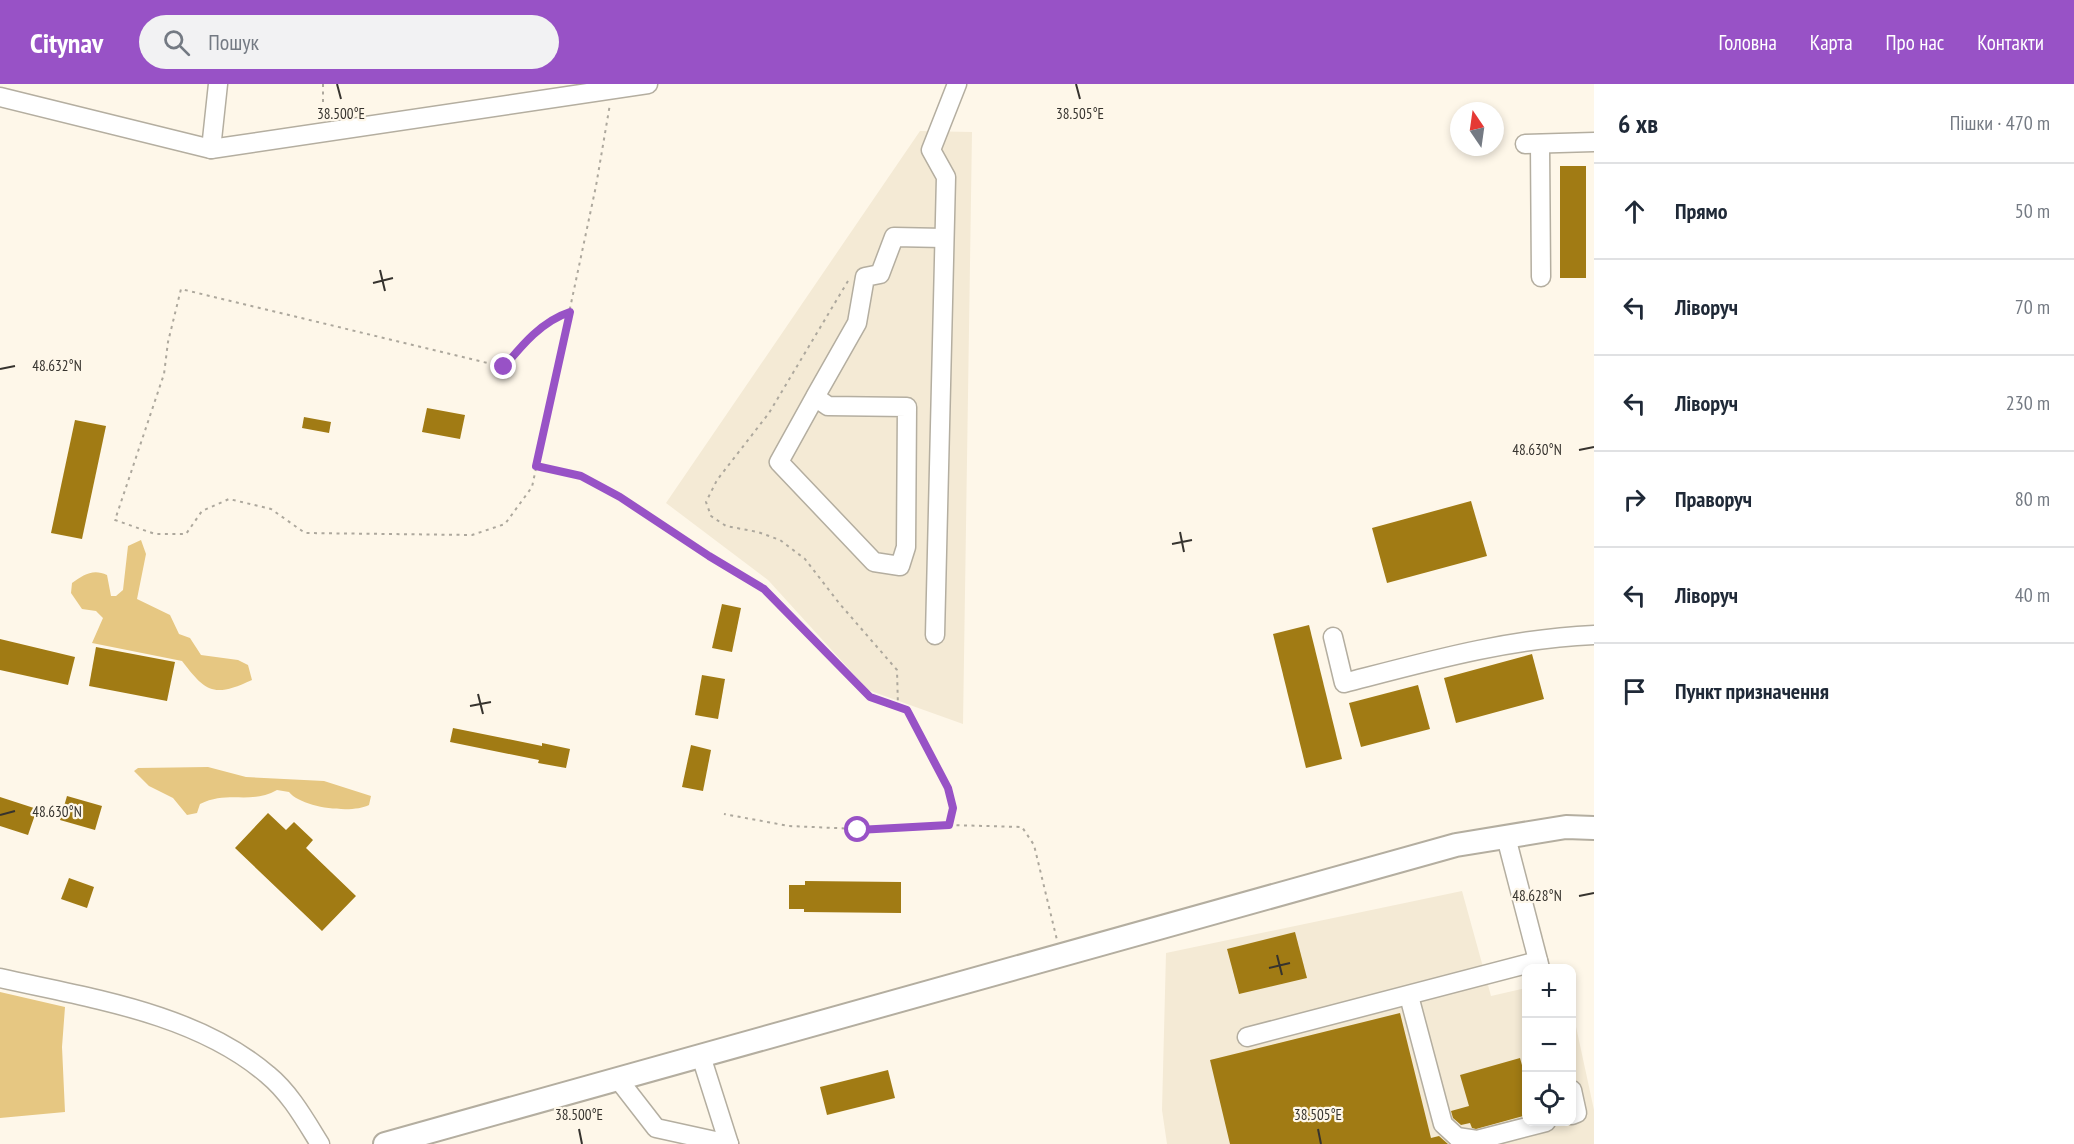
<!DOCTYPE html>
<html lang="uk">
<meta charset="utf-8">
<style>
body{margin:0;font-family:"PT Sans Narrow",sans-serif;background:#f2f2f3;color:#1f2937}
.controls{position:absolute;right:18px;bottom:18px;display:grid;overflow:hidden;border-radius:12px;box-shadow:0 3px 9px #0003}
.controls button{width:54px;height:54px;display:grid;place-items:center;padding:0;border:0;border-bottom:2px solid #e0e1e3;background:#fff;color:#1f2937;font:30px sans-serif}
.compass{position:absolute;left:1450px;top:18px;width:54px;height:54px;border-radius:50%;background:#fff;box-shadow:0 3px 9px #0003;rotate:347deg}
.stop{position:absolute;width:18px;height:18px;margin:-14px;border:4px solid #9852c6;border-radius:50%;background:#fff}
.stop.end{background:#9852c6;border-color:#fff;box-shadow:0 2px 6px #0008}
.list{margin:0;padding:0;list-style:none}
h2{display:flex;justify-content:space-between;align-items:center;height:78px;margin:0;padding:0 24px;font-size:26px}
h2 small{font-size:20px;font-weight:400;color:#747a83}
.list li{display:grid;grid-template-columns:39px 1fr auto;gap:18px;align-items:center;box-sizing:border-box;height:96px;padding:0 24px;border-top:2px solid #e0e1e3}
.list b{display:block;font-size:22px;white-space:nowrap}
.list em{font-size:20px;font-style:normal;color:#747a83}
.icon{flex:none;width:33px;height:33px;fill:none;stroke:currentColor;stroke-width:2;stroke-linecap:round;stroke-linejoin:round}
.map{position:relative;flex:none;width:1594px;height:1060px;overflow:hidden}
header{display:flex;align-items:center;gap:36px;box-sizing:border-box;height:84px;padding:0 30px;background:#9852c6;color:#fff}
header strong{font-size:28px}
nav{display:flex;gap:33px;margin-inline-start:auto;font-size:21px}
.search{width:420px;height:54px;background:#f2f2f3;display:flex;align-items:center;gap:15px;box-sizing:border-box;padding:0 21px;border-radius:33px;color:#747a83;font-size:22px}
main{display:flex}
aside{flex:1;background:#fff}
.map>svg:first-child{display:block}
.built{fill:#f4ead5}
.green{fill:#e6c782}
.building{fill:#a17b14}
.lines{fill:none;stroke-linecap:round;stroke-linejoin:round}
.minor-casing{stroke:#b4aea0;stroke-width:21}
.major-casing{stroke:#b4aea0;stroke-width:26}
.path{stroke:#ada89d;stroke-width:2;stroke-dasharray:3 4.5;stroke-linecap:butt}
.minor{stroke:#fff;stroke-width:18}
.major{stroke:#fff;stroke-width:22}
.route{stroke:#9852c6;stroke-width:8}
.ticks{fill:none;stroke:#36332e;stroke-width:2}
.ticks-label{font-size:15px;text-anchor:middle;fill:#36332e;stroke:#fef7e9;stroke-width:4.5;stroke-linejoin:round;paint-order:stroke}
</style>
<header>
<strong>Citynav</strong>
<div class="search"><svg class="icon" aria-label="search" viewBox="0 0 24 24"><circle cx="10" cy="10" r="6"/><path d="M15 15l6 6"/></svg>Пошук</div>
<nav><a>Головна</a><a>Карта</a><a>Про нас</a><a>Контакти</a></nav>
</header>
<main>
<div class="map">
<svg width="1594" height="1060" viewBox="0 0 1594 1060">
<rect width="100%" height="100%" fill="#fef7e9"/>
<g class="built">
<polygon points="920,47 972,48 963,640 868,606 768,496 666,419"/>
<polygon points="1462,807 1491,912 1526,904 1526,1038 1572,1038 1572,924 1594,1026 1594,1060 1167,1060 1162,1026 1166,869"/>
</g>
<g class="green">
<path d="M141 456 146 470 137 515 170 531 179 550 190 554 201 571 238 576 248 581 252 596C213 614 206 608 182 577L92 559 103 534 96 527 82 525 71 509 72 499C83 491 93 484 107 491L111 512H116L123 506 128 462Z"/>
<path d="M208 683 246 693 324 697 371 712 369 721C352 730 302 724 289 708L277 706C250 721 229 706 200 720L197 729 187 731 173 714 149 702 134 687 138 684Z"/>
<polygon points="0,908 65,923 62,963 65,1028 0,1034"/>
</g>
<g class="building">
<rect x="1560" y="82" width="26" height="112"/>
<polygon points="427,324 465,331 460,355 422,348"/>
<polygon points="304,333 331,338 329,349 302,344"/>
<polygon points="75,336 106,342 82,455 51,449"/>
<polygon points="1471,417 1487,472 1387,499 1372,444"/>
<polygon points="722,520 741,524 732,568 712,564"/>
<polygon points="1309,541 1342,675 1306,684 1273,550"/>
<polygon points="0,555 75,573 68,601 0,586"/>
<polygon points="96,563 175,578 167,617 89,602"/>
<polygon points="1532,570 1544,615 1456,639 1444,594"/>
<polygon points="702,591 725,595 718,635 695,631"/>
<polygon points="1418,601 1430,645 1361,663 1349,619"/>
<polygon points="453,644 542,662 542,659 570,665 566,684 538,679 539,676 450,658"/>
<polygon points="691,661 711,666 703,707 682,703"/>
<polygon points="67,712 102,722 95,746 60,736"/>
<polygon points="0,713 37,725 28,751 0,742"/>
<polygon points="268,729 286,746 294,738 313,756 306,764 356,812 322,847 235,764"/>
<polygon points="69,794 94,803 87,824 61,815"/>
<polygon points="805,797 901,798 901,829 804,828 804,825 789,825 789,801 805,801"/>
<polygon points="1295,848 1307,894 1239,910 1227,865"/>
<polygon points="1400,929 1431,1054 1439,1052 1448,1060 1230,1060 1210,976"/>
<polygon points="1520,974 1527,999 1527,1031 1476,1045 1472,1044 1470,1039 1461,1041 1453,1034 1451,1027 1469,1022 1460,991"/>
<polygon points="888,986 895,1014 827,1031 820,1003"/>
</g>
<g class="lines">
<g class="minor-casing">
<g id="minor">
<polyline points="0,13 211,65 648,0"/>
<polyline points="1525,60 1594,58"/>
<polyline points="1540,60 1541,193"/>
<polyline points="211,65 218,0"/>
<polyline points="815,313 779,378 874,478 900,482 906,463 907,323 828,322 815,313 857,239 865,193 880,190 894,153 944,154"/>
<polyline points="935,551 946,93 931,66 957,0"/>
<path d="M1333 553 1344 599C1429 577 1506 555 1594 551"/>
<polyline points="1506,753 1540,884"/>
<path d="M0 894C89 914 196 929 268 991 290 1009 305 1036 320 1060"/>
<polyline points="1409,912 1443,1040 1457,1053 1477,1056 1546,1038"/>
<polyline points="1247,953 1538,877"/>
<polyline points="701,972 729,1060"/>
<polyline points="618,995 656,1044 729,1060"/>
<polyline points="1572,1006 1577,1029 1572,1031"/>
</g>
</g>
<g class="major-casing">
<polyline id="major" points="385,1060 1456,761 1566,743 1594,744"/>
</g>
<g class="path">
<polyline points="323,0 323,33"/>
<polyline points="848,197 769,329 717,396 706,418 711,432 726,442 758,448 780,456 805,475 839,519 897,586 898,623"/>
<path d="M570 228C542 237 522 261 504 283L181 205 168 258 164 290 115 436 155 450H186L202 427 229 415 271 425 305 449 472 451 505 440 532 403 596 102 610 20"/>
<polyline points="536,382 581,392 620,413 709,472 764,505 870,613 907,626 948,704 953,724 949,741 858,745 789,742 724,730"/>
<polyline points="949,741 1022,743 1034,761 1057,856"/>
</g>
<use href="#minor" class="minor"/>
<use href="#major" class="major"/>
</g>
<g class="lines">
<path class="route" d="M504 283C522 261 542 237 570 228L536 382 581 392 620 413 709 472 764 505 870 613 907 626 948 704 953 724 949 741 858 746"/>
</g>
<path class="ticks" d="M337 0 341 15M1076 0 1080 15M380 186 385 207M373 199 393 194M0 285 15 282M1579 366 1594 363M1180 448 1184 468M1172 460 1192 456M478 610 483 630M470 622 491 618M0 731 15 727M1579 812 1594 809M1277 871 1282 891M1269 884 1290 879M579 1045 582 1060M1318 1045 1321 1060"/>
<g class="ticks-label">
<text x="341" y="35">38.500°E</text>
<text x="1080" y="35">38.505°E</text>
<text x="57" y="287">48.632°N</text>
<text x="1537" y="371">48.630°N</text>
<text x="57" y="733">48.630°N</text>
<text x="1537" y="817">48.628°N</text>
<text x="579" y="1036">38.500°E</text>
<text x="1318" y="1036">38.505°E</text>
</g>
</svg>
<div class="controls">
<button>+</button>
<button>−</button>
<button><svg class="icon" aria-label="locate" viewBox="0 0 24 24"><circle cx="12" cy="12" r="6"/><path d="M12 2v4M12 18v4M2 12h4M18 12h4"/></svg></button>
</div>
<svg class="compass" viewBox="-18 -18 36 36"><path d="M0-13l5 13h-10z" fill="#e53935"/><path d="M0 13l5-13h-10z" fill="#747a83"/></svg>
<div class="stop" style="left:858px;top:746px"></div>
<div class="stop end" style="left:504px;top:283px"></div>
</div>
<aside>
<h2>6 хв<small>Пішки · 470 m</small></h2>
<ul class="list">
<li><svg class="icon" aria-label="ahead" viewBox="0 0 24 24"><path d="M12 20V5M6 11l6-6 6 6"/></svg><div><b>Прямо</b></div><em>50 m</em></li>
<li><svg class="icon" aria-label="left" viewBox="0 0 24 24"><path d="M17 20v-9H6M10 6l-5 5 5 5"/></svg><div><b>Ліворуч</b></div><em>70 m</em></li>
<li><svg class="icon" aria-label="left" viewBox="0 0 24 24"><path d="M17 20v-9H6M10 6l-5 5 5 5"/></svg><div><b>Ліворуч</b></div><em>230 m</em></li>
<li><svg class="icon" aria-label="right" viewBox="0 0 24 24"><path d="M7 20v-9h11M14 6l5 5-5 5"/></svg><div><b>Праворуч</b></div><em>80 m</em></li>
<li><svg class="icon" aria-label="left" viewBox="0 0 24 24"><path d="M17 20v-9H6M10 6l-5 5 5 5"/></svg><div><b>Ліворуч</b></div><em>40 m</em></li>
<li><svg class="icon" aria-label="arrive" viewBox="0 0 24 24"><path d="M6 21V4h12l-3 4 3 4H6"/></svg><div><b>Пункт призначення</b></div></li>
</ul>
</aside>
</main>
